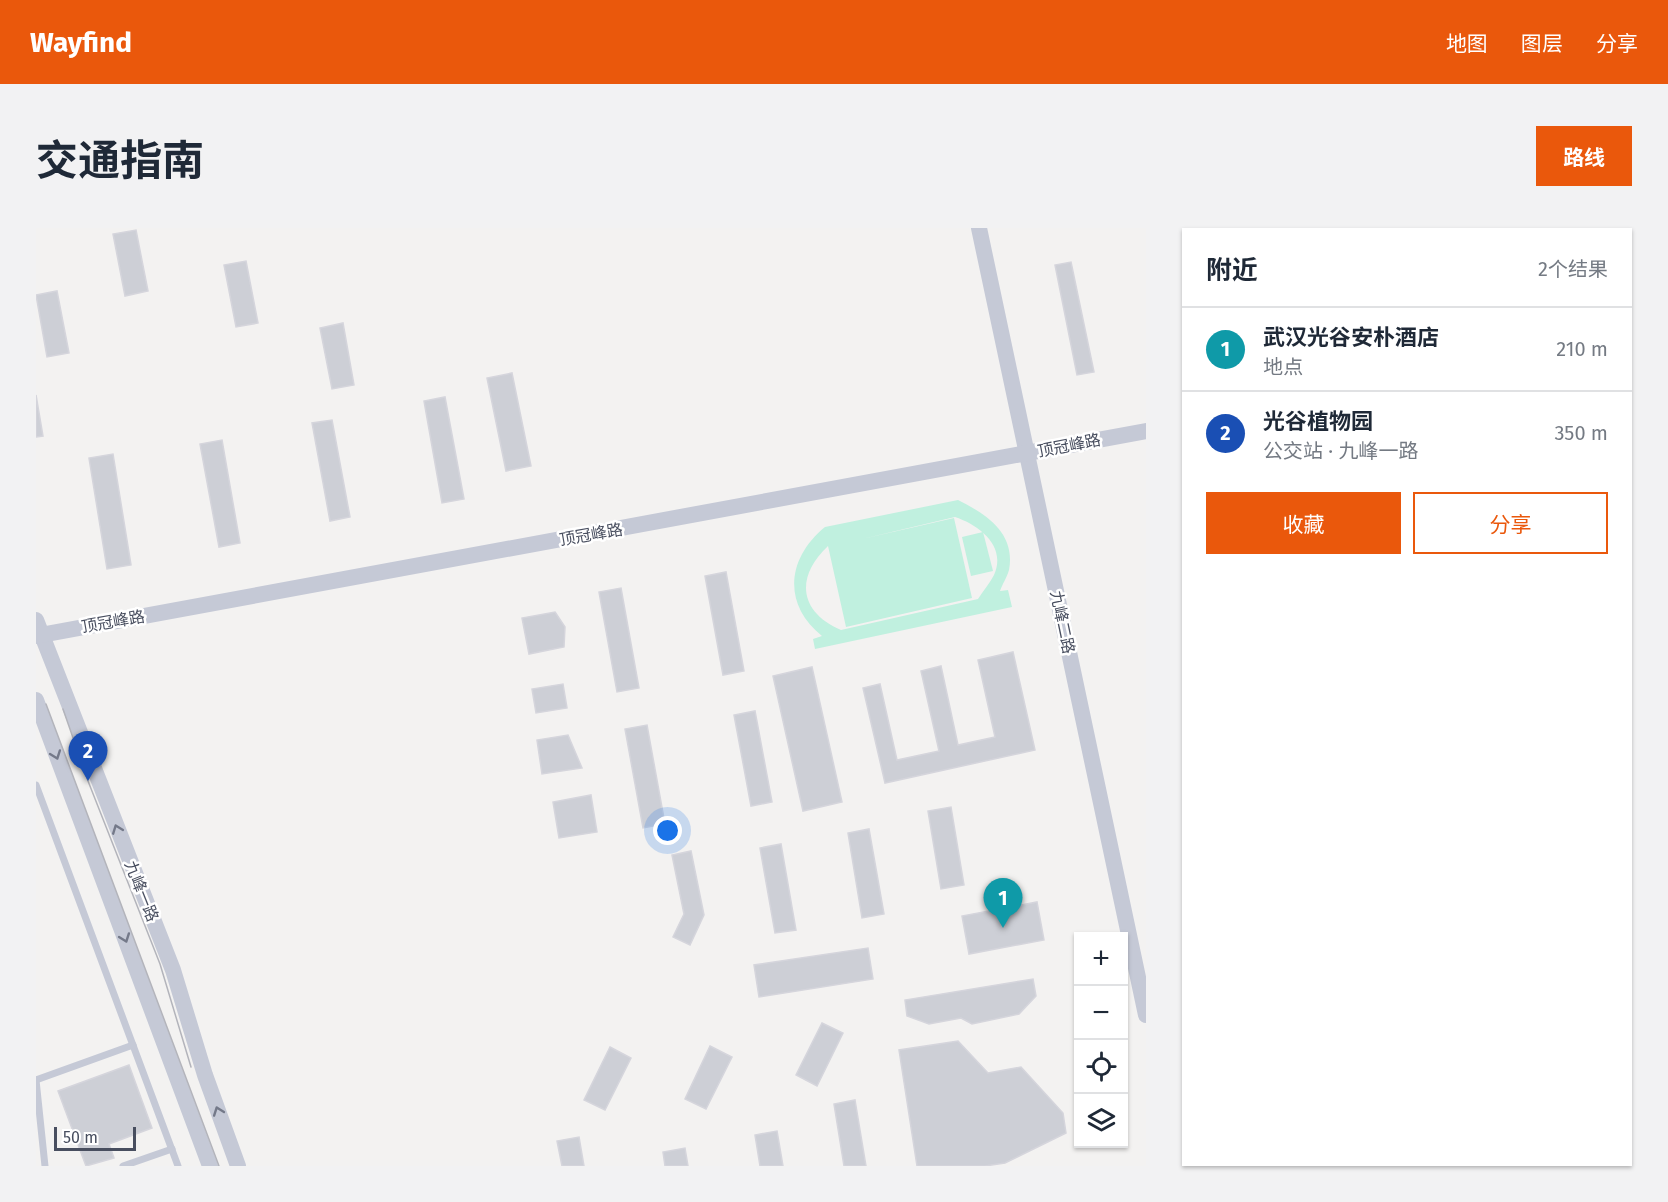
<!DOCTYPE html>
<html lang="zh">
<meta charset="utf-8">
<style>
body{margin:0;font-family:"Fira Sans","Noto Sans SC",sans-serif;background:#f2f2f3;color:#1f2937}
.controls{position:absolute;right:18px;bottom:18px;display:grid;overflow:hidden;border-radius:0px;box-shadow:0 2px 4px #0004}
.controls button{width:54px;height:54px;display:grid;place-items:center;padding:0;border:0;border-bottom:2px solid #e0e1e3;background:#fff;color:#1f2937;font:30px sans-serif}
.scale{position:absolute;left:18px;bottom:15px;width:82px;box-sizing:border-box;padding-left:6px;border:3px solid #484e5f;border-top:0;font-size:16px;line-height:21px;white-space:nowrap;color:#484e5f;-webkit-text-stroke:4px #fff;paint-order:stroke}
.you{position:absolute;left:632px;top:603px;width:21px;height:21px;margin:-15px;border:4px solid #fff;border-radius:50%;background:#1a73e8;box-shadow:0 0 0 9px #1a73e833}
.badge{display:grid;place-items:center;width:39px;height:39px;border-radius:50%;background:#ea580c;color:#fff;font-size:20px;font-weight:700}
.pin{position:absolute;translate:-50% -50px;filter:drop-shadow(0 2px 3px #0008)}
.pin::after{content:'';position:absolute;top:32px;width:21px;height:18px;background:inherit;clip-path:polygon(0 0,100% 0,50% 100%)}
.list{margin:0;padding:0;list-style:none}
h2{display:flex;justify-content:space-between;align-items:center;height:78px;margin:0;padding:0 24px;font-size:26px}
h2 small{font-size:20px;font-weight:400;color:#747a83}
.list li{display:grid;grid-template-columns:39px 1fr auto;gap:18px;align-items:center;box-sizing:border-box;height:84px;padding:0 24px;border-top:2px solid #e0e1e3}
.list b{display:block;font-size:22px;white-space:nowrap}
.list p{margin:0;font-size:20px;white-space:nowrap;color:#747a83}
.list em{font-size:20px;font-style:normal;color:#747a83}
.actions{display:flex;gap:12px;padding:18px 24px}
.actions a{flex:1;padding:14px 0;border:2px solid #ea580c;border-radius:0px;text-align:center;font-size:21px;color:#ea580c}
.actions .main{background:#ea580c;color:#fff}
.icon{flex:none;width:33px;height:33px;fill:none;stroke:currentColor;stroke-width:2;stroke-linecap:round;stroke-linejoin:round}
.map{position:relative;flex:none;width:1110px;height:938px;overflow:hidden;border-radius:0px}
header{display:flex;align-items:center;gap:36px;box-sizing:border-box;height:84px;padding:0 30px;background:#ea580c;color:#fff}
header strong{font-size:28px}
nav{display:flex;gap:33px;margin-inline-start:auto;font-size:21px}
.intro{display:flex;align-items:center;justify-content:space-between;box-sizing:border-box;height:144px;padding:0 36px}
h1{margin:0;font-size:42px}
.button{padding:15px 27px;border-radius:0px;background:#ea580c;color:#fff;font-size:21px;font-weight:700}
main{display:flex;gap:36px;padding:0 36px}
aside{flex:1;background:#fff;border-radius:0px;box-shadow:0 2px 4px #0004}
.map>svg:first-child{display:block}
.green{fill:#c0f0df;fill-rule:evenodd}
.building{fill:#cdcfd6;stroke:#d5d5dc;stroke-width:1.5}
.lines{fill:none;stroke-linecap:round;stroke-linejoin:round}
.service{stroke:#c5c9d6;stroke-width:7}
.tertiary{stroke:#c5c9d6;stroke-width:16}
.tram{stroke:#b3b4bb;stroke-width:1.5}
.oneway{stroke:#747989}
.labels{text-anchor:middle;stroke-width:5;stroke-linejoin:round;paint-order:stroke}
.street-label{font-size:16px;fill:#484e5f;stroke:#fff}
</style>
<header>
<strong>Wayfind</strong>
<nav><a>地图</a><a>图层</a><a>分享</a></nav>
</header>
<div class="intro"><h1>交通指南</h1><a class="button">路线</a></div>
<main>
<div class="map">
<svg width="1110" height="938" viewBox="0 0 1110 938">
<rect width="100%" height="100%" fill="#f3f2f1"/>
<g class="green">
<path d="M922 272C950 286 980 305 973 342 971 349 966 357 964 363L972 362 976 379 779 421 777 411 786 408C746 376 751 330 789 299ZM919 289C943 297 971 318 958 347 954 355 947 363 942 371L805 402C763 384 759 349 792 318L810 399 936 370 918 290 826 311Z"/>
<polygon points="947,304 957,343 935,348 926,309"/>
</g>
<g class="building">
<polygon points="100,2 112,63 89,68 77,6"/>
<polygon points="210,33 222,95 200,99 188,37"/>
<polygon points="1035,34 1058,144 1041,147 1019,37"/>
<polygon points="21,63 33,125 11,129 0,67"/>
<polygon points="307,95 318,157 296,161 284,100"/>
<polygon points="476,145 495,238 470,243 451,150"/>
<polygon points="0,167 7,208 0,209"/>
<polygon points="409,169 428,271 406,275 388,173"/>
<polygon points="296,192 314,289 294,293 276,195"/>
<polygon points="186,212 204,315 183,319 164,216"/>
<polygon points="77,226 95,337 71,341 53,230"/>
<polygon points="690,344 708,443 687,447 669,348"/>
<polygon points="585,360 603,460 581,464 563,364"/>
<polygon points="519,384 529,399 528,419 493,426 486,390"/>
<polygon points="977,424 999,522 849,555 827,460 844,456 861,532 903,523 885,443 905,438 922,517 959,509 942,432"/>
<polygon points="776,439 806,574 767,583 737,448"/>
<polygon points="527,456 531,480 500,485 496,461"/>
<polygon points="719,483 736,574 715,578 698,487"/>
<polygon points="611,497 629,596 607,600 589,501"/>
<polygon points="532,507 546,540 506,546 501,512"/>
<polygon points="555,567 561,604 523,610 517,574"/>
<polygon points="915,579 928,657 905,661 892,583"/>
<polygon points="833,601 848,686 826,690 812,605"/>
<polygon points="745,616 760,702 739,705 724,620"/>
<polygon points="655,623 668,687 654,717 637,709 648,686 636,627"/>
<polygon points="1001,674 1008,712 933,726 926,688"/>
<polygon points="832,720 837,751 723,769 718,737"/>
<polygon points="997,751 1000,768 983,786 936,796 925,790 893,796 871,788 869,772"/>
<polygon points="786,795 807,805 781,858 760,847"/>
<polygon points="922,813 952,845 985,839 1027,885 1030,905 969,935 949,938 881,938 863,822"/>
<polygon points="674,818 696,829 670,881 649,871"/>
<polygon points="574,819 595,830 569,882 548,872"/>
<polygon points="93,837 116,900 73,916 78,930 50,938 22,863"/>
<polygon points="819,872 830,938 808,938 798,876"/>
<polygon points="741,903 747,938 724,938 719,907"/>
<polygon points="543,909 548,938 526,938 521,913"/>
<polygon points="649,920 652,938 629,938 627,924"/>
</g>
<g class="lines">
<g class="service">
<polyline points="0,557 142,938"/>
<polyline points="0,852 97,817"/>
<polyline points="0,852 9,938"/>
<polyline points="87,938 136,921"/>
</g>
<g class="tertiary">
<polyline points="943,0 1110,787"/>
<polyline points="0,392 137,742 169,847 202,938"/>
<polyline points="0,408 1110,203"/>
<polyline points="0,472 174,938"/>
</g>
<g class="tram">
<polyline points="10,476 183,938"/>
<polyline points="27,481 52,553 124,736 155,839"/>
</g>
</g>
<defs><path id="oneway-chevron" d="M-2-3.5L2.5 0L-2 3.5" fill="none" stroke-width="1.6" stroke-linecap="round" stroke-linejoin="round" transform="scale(1.5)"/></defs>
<g class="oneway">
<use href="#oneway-chevron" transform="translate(20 527) rotate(70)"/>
<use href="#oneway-chevron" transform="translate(81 601) rotate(-111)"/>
<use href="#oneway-chevron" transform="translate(89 710) rotate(70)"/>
<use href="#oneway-chevron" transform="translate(182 883) rotate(-110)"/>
</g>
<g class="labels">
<g class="street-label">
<text transform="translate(1033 217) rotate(-11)" y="6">顶冠峰路</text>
<text transform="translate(555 306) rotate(-10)" y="6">顶冠峰路</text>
<text transform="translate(77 393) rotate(-10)" y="6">顶冠峰路</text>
<text transform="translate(1027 394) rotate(78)" y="6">九峰二路</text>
<text transform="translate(106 663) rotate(68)" y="6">九峰一路</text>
</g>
</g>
</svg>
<div class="controls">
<button>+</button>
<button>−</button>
<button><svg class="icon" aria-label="locate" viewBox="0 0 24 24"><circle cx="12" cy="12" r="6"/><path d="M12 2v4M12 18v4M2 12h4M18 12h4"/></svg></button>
<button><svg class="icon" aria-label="layers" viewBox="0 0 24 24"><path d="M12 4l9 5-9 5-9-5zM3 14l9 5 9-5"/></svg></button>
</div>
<div class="scale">50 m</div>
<div class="you"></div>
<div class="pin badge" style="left:967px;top:700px;background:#0f9aa8">1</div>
<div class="pin badge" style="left:52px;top:553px;background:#1a4fb4">2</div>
</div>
<aside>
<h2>附近<small>2个结果</small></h2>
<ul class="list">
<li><span class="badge" style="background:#0f9aa8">1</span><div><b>武汉光谷安朴酒店</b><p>地点</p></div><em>210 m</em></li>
<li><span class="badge" style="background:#1a4fb4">2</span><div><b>光谷植物园</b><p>公交站 · 九峰一路</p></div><em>350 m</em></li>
</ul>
<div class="actions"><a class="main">收藏</a><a>分享</a></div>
</aside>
</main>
